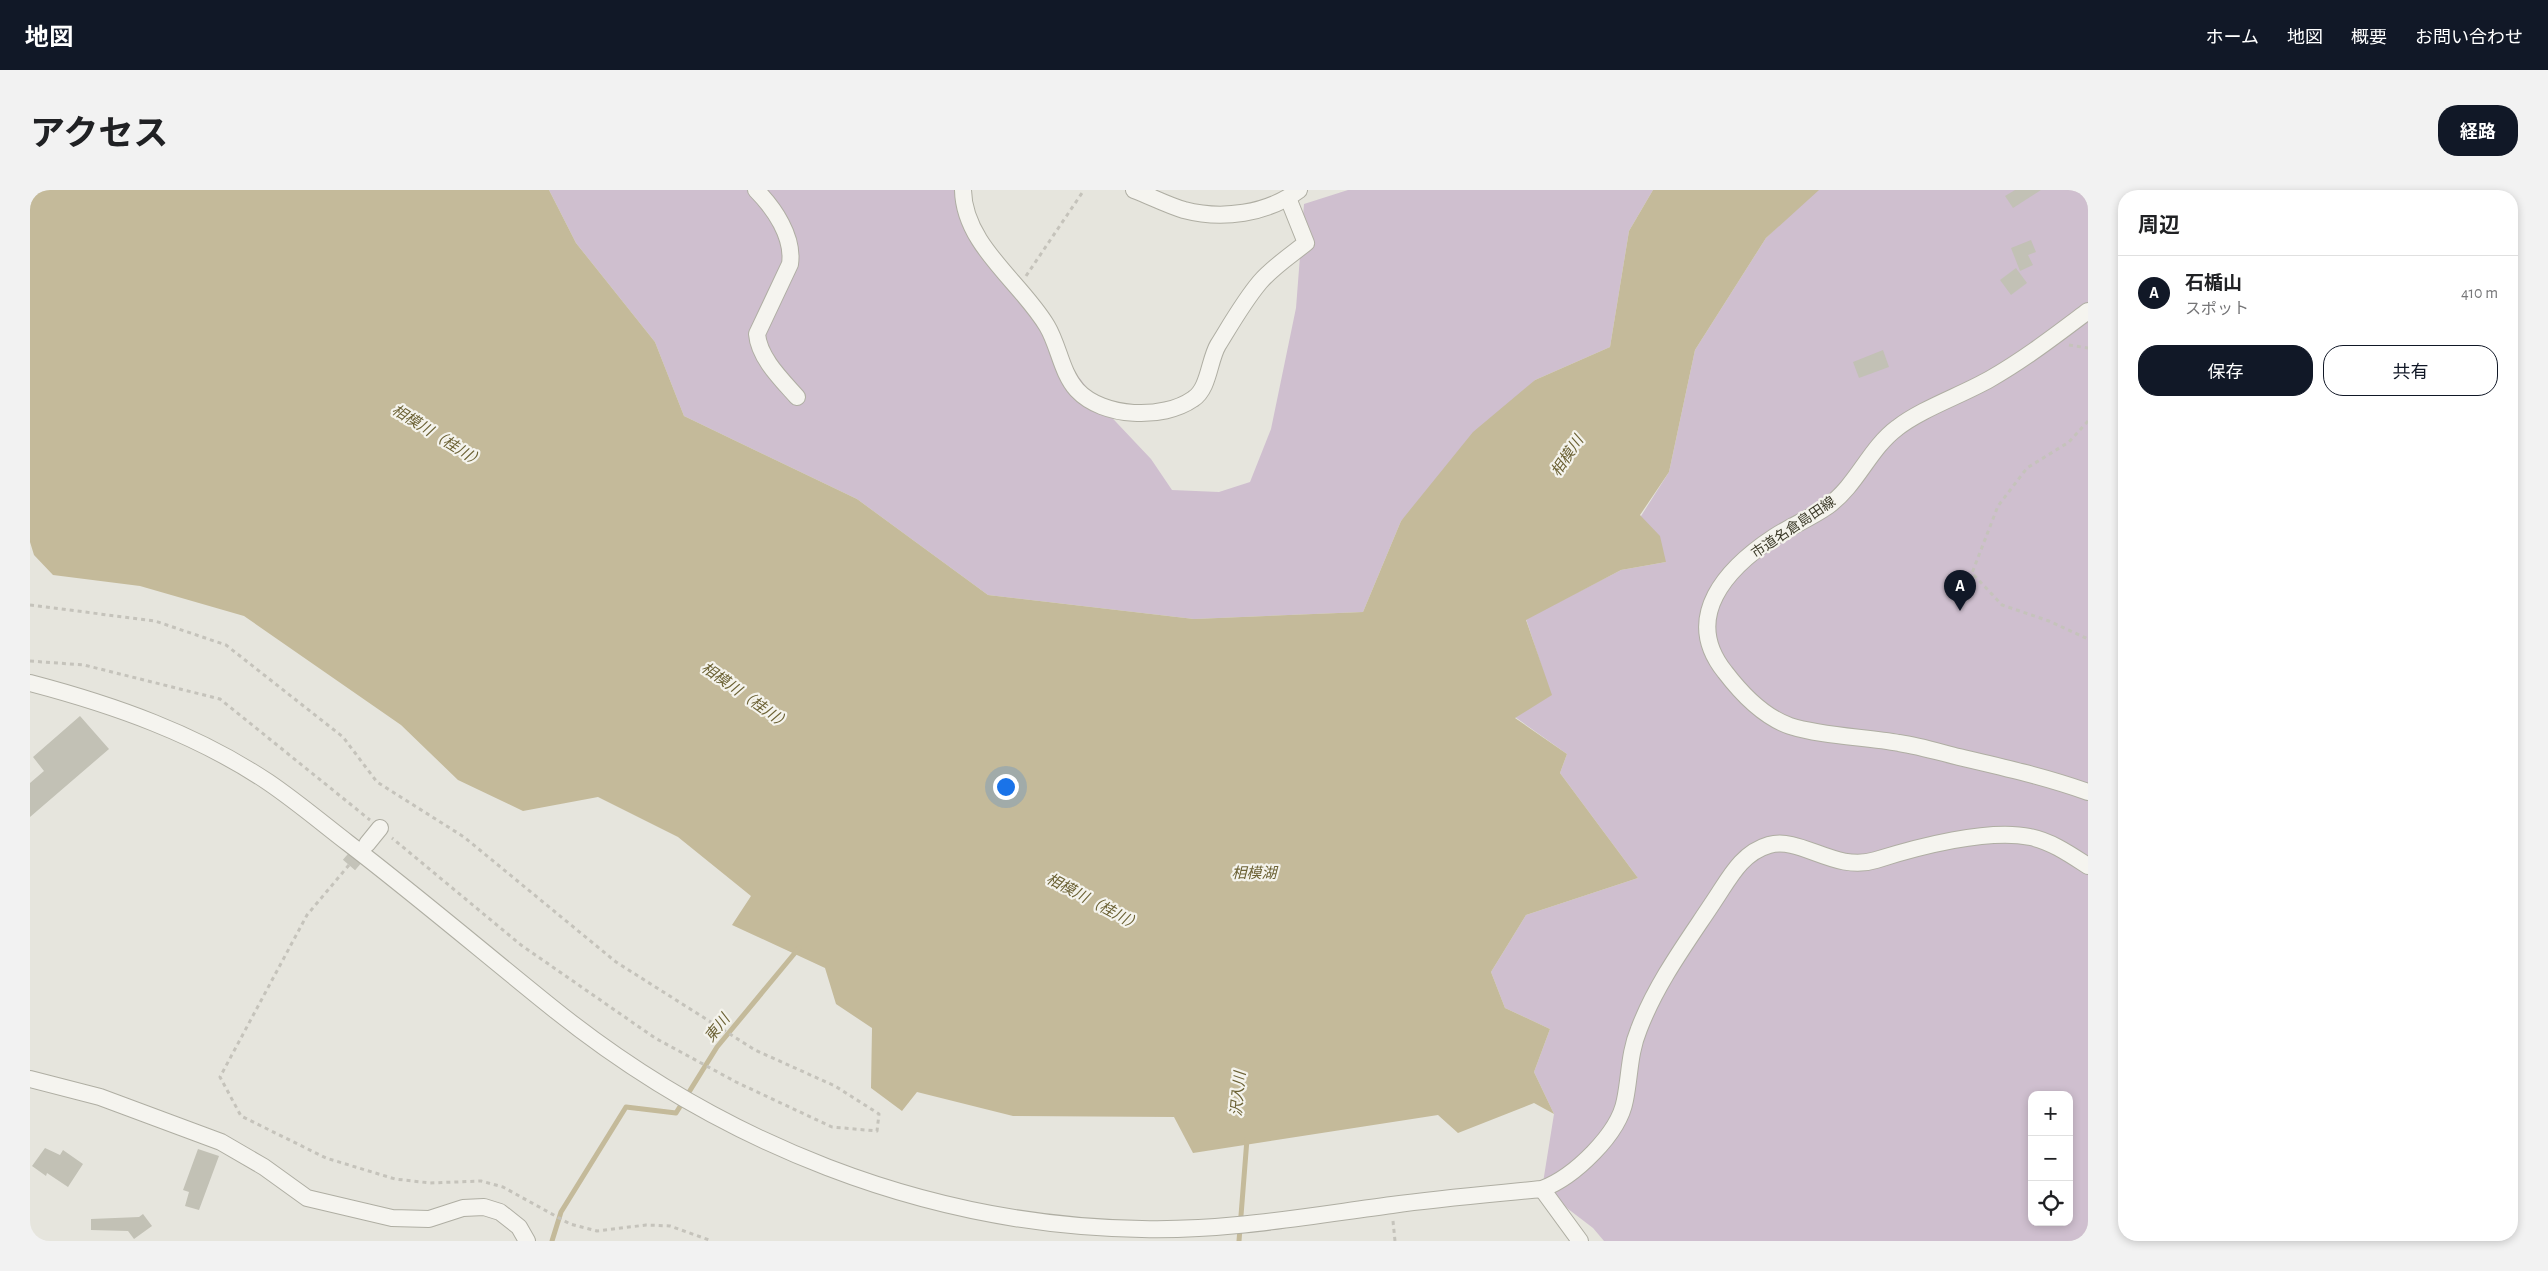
<!DOCTYPE html>
<html lang="ja">
<meta charset="utf-8">
<style>
body{margin:0;font-family:"Alegreya Sans","Noto Sans JP",sans-serif;background:#f2f2f2;color:#202124}
.controls{position:absolute;right:15px;bottom:15px;display:grid;overflow:hidden;border-radius:10px;box-shadow:0 2px 8px #0003}
.controls button{width:45px;height:45px;display:grid;place-items:center;padding:0;border:0;border-bottom:1px solid #e0e0e0;background:#fff;color:#202124;font:25px sans-serif}
.you{position:absolute;left:975px;top:596px;width:18px;height:18px;margin:-12px;border:4px solid #fff;border-radius:50%;background:#1a73e8;box-shadow:0 0 0 8px #1a73e833}
.badge{display:grid;place-items:center;width:32px;height:32px;border-radius:50%;background:#111827;color:#fff;font-size:16px;font-weight:700}
.pin{position:absolute;translate:-50% -41px;filter:drop-shadow(0 1px 2px #0008)}
.pin::after{content:'';position:absolute;top:26px;width:18px;height:15px;background:inherit;clip-path:polygon(0 0,100% 0,50% 100%)}
.list{margin:0;padding:0;list-style:none}
h2{display:flex;justify-content:space-between;align-items:center;height:65px;margin:0;padding:0 20px;font-size:21px}
h2 small{font-size:16px;font-weight:400;color:#757577}
.list li{display:grid;grid-template-columns:32px 1fr auto;gap:15px;align-items:center;box-sizing:border-box;height:75px;padding:0 20px;border-top:1px solid #e0e0e0}
.list b{display:block;font-size:19px;white-space:nowrap}
.list p{margin:0;font-size:16px;white-space:nowrap;color:#757577}
.list em{font-size:16px;font-style:normal;color:#757577}
.actions{display:flex;gap:10px;padding:15px 20px}
.actions a{flex:1;padding:11px 0;border:1px solid #111827;border-radius:20px;text-align:center;font-size:18px;color:#111827}
.actions .main{background:#111827;color:#fff}
.icon{flex:none;width:28px;height:28px;fill:none;stroke:currentColor;stroke-width:2;stroke-linecap:round;stroke-linejoin:round}
.map{position:relative;flex:none;width:2058px;height:1051px;overflow:hidden;border-radius:20px}
header{display:flex;align-items:center;gap:30px;box-sizing:border-box;height:70px;padding:0 25px;background:#111827;color:#fff}
header strong{font-size:24px}
nav{display:flex;gap:28px;margin-inline-start:auto;font-size:18px}
.intro{display:flex;align-items:center;justify-content:space-between;box-sizing:border-box;height:120px;padding:0 30px}
h1{margin:0;font-size:35px}
.button{padding:12px 22px;border-radius:20px;background:#111827;color:#fff;font-size:18px;font-weight:700}
main{display:flex;gap:30px;padding:0 30px}
aside{flex:1;background:#fff;border-radius:20px;box-shadow:0 2px 8px #0003}
.map>svg:first-child{display:block}
.green{fill:#cfbfcf;fill-rule:evenodd}
.water{fill:#c4ba9a}
.lines{fill:none;stroke-linecap:round;stroke-linejoin:round}
.stream{stroke:#c4ba9a;stroke-width:5}
.building{fill:#c2c1b5}
.minor-tunnel{stroke:#c4c3b9;stroke-width:16;stroke-dasharray:16 8;stroke-linecap:butt}
.minor-casing{stroke:#afaea3;stroke-width:18}
.path{stroke:#c5c3bb;stroke-width:3;stroke-dasharray:4 4;stroke-linecap:butt}
.minor{stroke:#f5f4ef;stroke-width:16}
.labels{text-anchor:middle;stroke-width:4.5;stroke-linejoin:round;paint-order:stroke}
.street-label{font-size:14px;fill:#3b3928;stroke:#f4f3ec}
.water-label{font-size:15px;font-style:italic;fill:#6c6235;stroke:#f4f3ec}
</style>
<header>
<strong>地図</strong>
<nav><a>ホーム</a><a>地図</a><a>概要</a><a>お問い合わせ</a></nav>
</header>
<div class="intro"><h1>アクセス</h1><a class="button">経路</a></div>
<main>
<div class="map">
<svg width="2058" height="1051" viewBox="0 0 2058 1051">
<rect width="100%" height="100%" fill="#e6e5dd"/>
<g class="green">
<polygon points="519,0 924,0 943,47 1070,215 1121,269 1142,300 1189,302 1220,292 1241,239 1266,118 1274,14 1318,0 1623,0 1599,41 1580,157 1505,190 1371,331 1333,422 1164,429 958,405 827,309 654,226 625,152 546,53"/>
<path d="M1786 0H2058V1051H1574L1563 1038 1512 999 1524 924 1504 882 1520 839 1475 818 1461 782 1496 725 1608 688 1530 583 1537 564 1485 527 1521 505 1496 429 1591 380 1636 372 1604 337 1639 282 1665 160 1736 48ZM2002 905H2039V1032H2002Z"/>
</g>
<polygon class="water" points="0,0 519,0 546,53 625,152 654,226 827,309 958,405 1164,429 1333,422 1371,331 1443,242 1505,190 1580,157 1599,41 1623,0 1789,0 1736,48 1665,160 1639,282 1610,325 1630,346 1636,372 1591,380 1496,430 1522,505 1485,528 1537,564 1530,583 1608,688 1496,725 1461,782 1475,818 1520,839 1504,882 1524,924 1504,913 1428,943 1408,925 1163,963 1144,927 983,926 887,902 872,921 841,898 842,838 806,814 795,778 702,735 721,706 648,647 568,607 493,621 428,590 371,535 214,426 110,396 23,385 4,365 0,352"/>
<g class="lines">
<g class="stream">
<polyline points="522,1051 531,1022 596,917 646,923 687,857 769,758"/>
<polyline points="1209,1051 1217,949"/>
</g>
</g>
<g class="building">
<polygon points="1985,0 2011,0 1983,18 1975,6"/>
<polygon points="2001,50 2006,62 1998,65 2003,75 1990,81 1981,58"/>
<polygon points="1986,78 1997,93 1981,105 1970,90"/>
<polygon points="1853,160 1859,177 1829,188 1823,172"/>
<polygon points="50,526 79,559 0,627 0,593 14,581 3,567"/>
<polygon points="15,958 30,965 33,960 53,974 38,997 17,983 16,986 2,976"/>
<polygon points="168,959 189,966 169,1020 155,1016 159,1002 153,1000"/>
<polygon points="113,1024 122,1036 104,1049 98,1041 61,1040 61,1029 109,1027"/>
</g>
<g class="lines">
<polyline class="minor-tunnel" points="319,675 337,654"/>
<g class="minor-casing">
<g id="minor">
<path d="M726 0C744 18 764 47 760 74L727 144C729 168 752 190 767 207"/>
<path d="M933 0C934 55 991 92 1017 136 1029 156 1031 182 1047 200 1073 228 1133 230 1163 209 1179 199 1179 170 1188 155 1201 134 1214 111 1230 92 1243 77 1261 65 1276 53L1258 8"/>
<path d="M1104 0C1120 6 1137 15 1154 20 1192 30 1237 24 1269 0"/>
<path d="M2058 121C2026 145 1995 169 1960 189 1932 205 1891 219 1867 238 1839 259 1827 295 1798 316 1781 328 1761 336 1744 347 1697 378 1651 427 1695 482 1711 503 1734 527 1760 536 1791 546 1836 547 1869 553 1889 556 1909 562 1929 567 1972 577 2016 587 2058 602"/>
<path d="M0 493C84 515 166 544 238 592 266 611 292 633 318 653 387 706 453 762 520 816 688 952 895 1036 1112 1039 1197 1041 1279 1026 1362 1015 1412 1008 1462 1004 1512 999 1544 987 1589 944 1595 910 1600 886 1599 863 1609 839 1627 792 1657 752 1684 711 1699 689 1711 663 1739 655 1771 646 1805 683 1846 670 1887 657 1959 638 2000 647 2021 651 2041 665 2058 676"/>
<polyline points="337,654 350,638"/>
<polyline points="0,889 70,907 191,952 234,977 277,1008 362,1028 399,1029 433,1018 454,1017 470,1022 489,1037 497,1051"/>
<polyline points="1512,999 1550,1051"/>
</g>
</g>
<g class="path">
<polyline points="996,86 1054,0"/>
<polyline points="2039,155 2058,158"/>
<polyline points="2058,231 2039,252 1997,278 1968,316 1942,383 1972,415 2019,431 2058,449"/>
<polyline points="0,415 125,431 196,455 313,547 347,592 434,647 586,772 725,860 805,896 849,924 847,941 802,937 706,892 625,848 491,755 362,648"/>
<polyline points="0,471 54,475 190,509 340,630"/>
<polyline points="319,675 277,725 190,887 211,926 296,968 365,989 400,993 451,991 473,997 540,1034 567,1041 616,1035 640,1036 682,1051"/>
<polyline points="1363,1031 1365,1051"/>
</g>
<use href="#minor" class="minor"/>
</g>
<g class="labels">
<g class="street-label">
<text transform="translate(1763 337) rotate(-34)" y="5">市道名倉島田線</text>
</g>
<g class="water-label">
<text transform="translate(408 246) rotate(32)" y="5">相模川（桂川）</text>
<text transform="translate(1537 266) rotate(-56)" y="5">相模川</text>
<text transform="translate(716 506) rotate(35)" y="5">相模川（桂川）</text>
<text x="1224" y="688">相模湖</text>
<text transform="translate(1064 712) rotate(28)" y="5">相模川（桂川）</text>
<text transform="translate(687 838) rotate(-52)" y="5">東川</text>
<text transform="translate(1208 904) rotate(-85)" y="5">沢入川</text>
</g>
</g>
</svg>
<div class="controls">
<button>+</button>
<button>−</button>
<button><svg class="icon" aria-label="locate" viewBox="0 0 24 24"><circle cx="12" cy="12" r="6"/><path d="M12 2v4M12 18v4M2 12h4M18 12h4"/></svg></button>
</div>
<div class="you"></div>
<div class="pin badge" style="left:1930px;top:421px">A</div>
</div>
<aside>
<h2>周辺<small></small></h2>
<ul class="list">
<li><span class="badge">A</span><div><b>石楯山</b><p>スポット</p></div><em>410 m</em></li>
</ul>
<div class="actions"><a class="main">保存</a><a>共有</a></div>
</aside>
</main>
